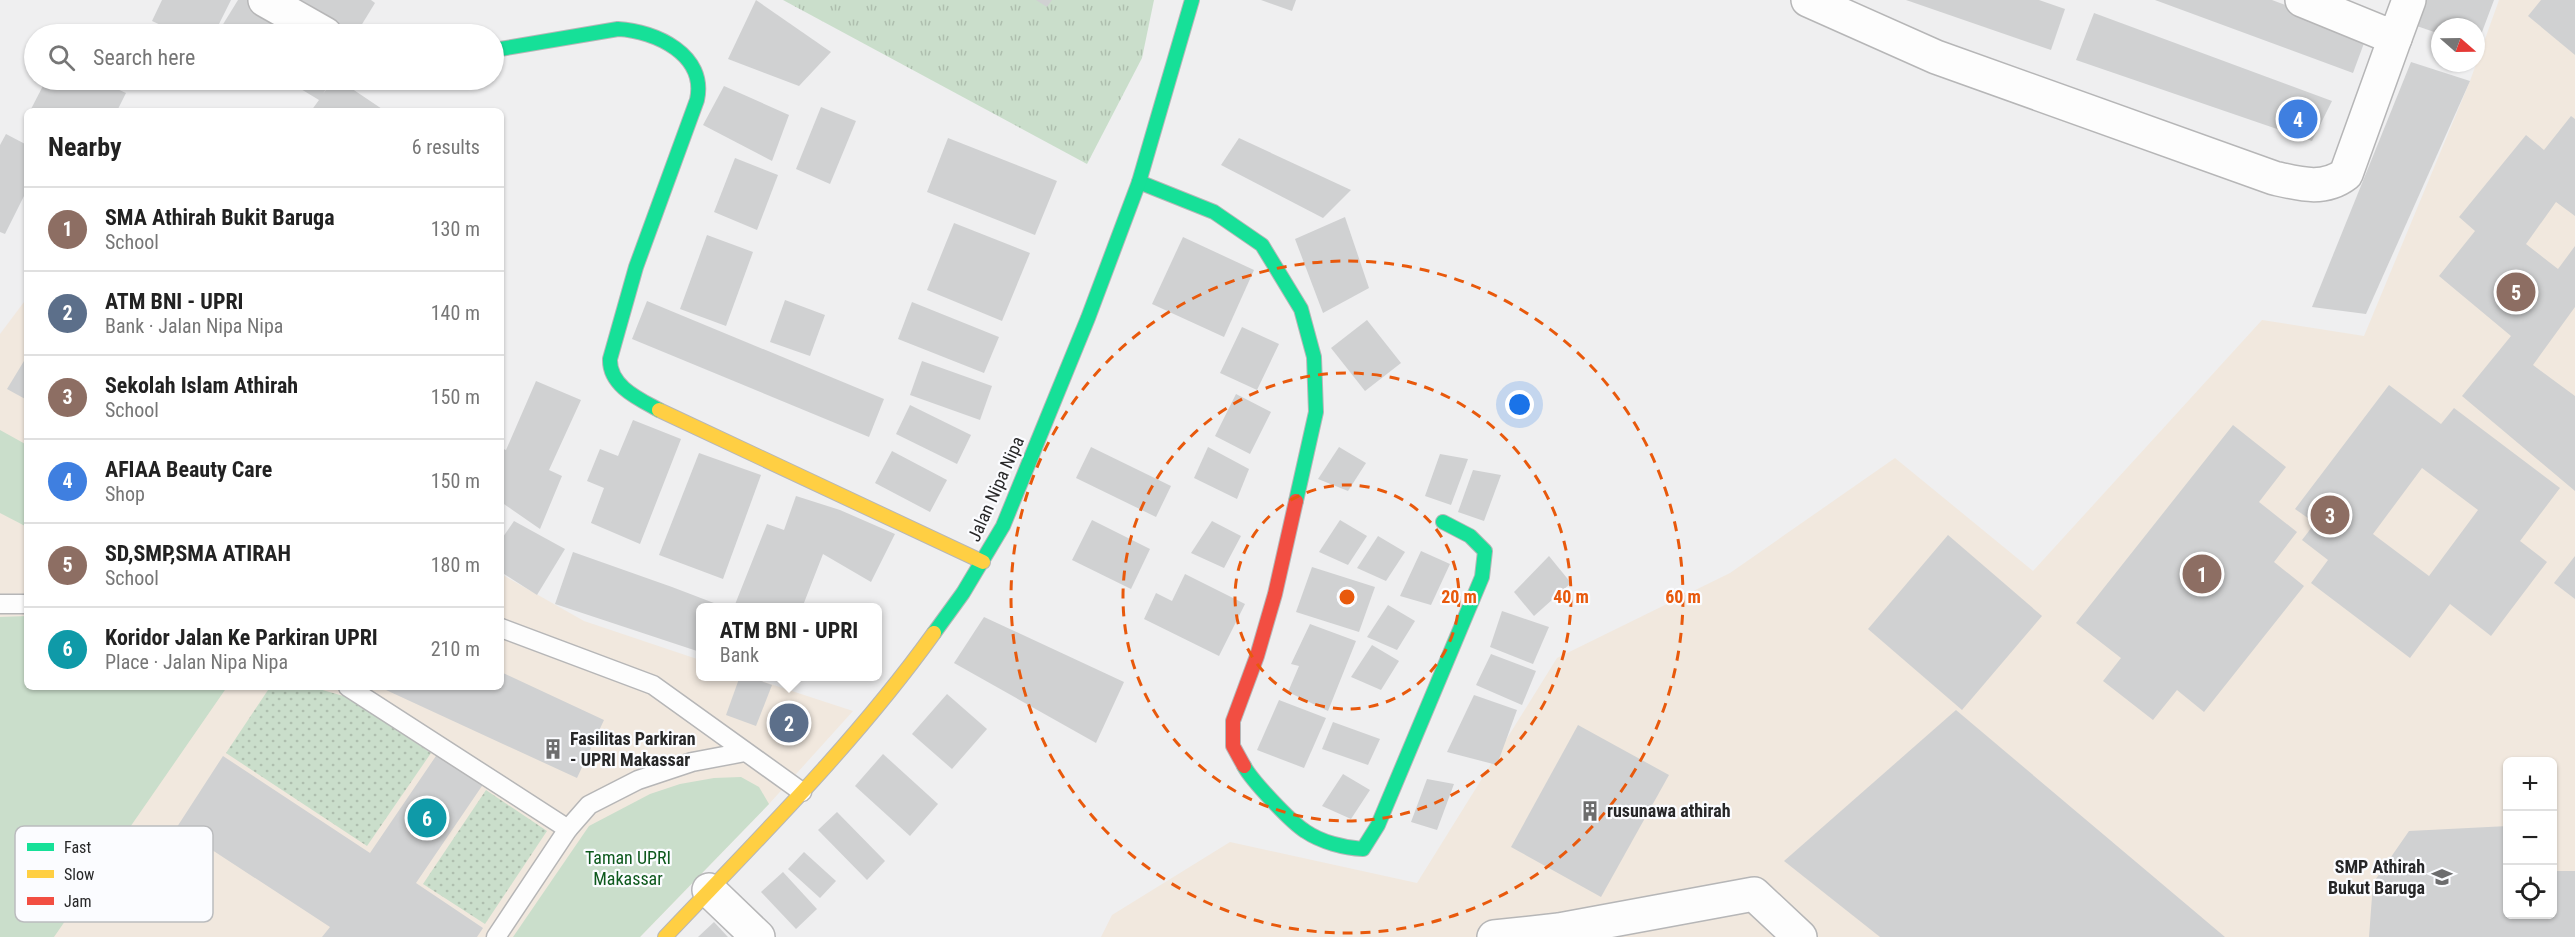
<!DOCTYPE html>
<meta charset="utf-8">
<style>
body{margin:0;font-family:"Roboto Condensed",sans-serif;background:#f6f6f6;color:#222}
.controls{position:absolute;right:18px;bottom:18px;display:grid;overflow:hidden;border-radius:9px;box-shadow:0 2px 4px #0004}
.controls button{width:54px;height:54px;display:grid;place-items:center;padding:0;border:0;border-bottom:2px solid #e0e0e0;background:#fff;color:#222;font:30px sans-serif}
.compass{position:absolute;left:2431px;top:18px;width:54px;height:54px;border-radius:50%;background:#fff;box-shadow:0 2px 4px #0004;rotate:110deg}
.you{position:absolute;left:1520px;top:405px;width:21px;height:21px;margin:-15px;border:4px solid #fff;border-radius:50%;background:#1a73e8;box-shadow:0 0 0 9px #1a73e833}
.badge{display:grid;place-items:center;width:39px;height:39px;border-radius:50%;background:#111827;color:#fff;font-size:20px;font-weight:700}
.pin{position:absolute;translate:-50% -50%;border:3px solid #fff;box-shadow:0 2px 6px #0006}
.popup{position:absolute;left:696px;top:603px;width:186px;height:78px;box-sizing:border-box;display:grid;place-content:center;border-radius:9px;background:#fff;filter:drop-shadow(0 2px 4px #0005);font-size:20px;white-space:nowrap;color:#767676}
.popup b{font-size:22px;color:#222}
.popup::after{content:'';position:absolute;left:50%;top:100%;margin-left:-12px;border:12px solid transparent;border-top-color:#fff}
.list{margin:0;padding:0;list-style:none}
h2{display:flex;justify-content:space-between;align-items:center;height:78px;margin:0;padding:0 24px;font-size:26px}
h2 small{font-size:20px;font-weight:400;color:#767676}
.list li{display:grid;grid-template-columns:39px 1fr auto;gap:18px;align-items:center;box-sizing:border-box;height:84px;padding:0 24px;border-top:2px solid #e0e0e0}
.list b{display:block;font-size:22px;white-space:nowrap}
.list p{margin:0;font-size:20px;white-space:nowrap;color:#767676}
.list em{font-size:20px;font-style:normal;color:#767676}
.icon{flex:none;width:33px;height:33px;fill:none;stroke:currentColor;stroke-width:2;stroke-linecap:round;stroke-linejoin:round}
.map{position:relative;flex:none;width:2575px;height:937px;overflow:hidden}
.search{position:absolute;background:#fff;box-shadow:0 2px 4px #0004;left:24px;top:24px;width:480px;height:66px;display:flex;align-items:center;gap:15px;box-sizing:border-box;padding:0 21px;border-radius:33px;color:#767676;font-size:22px}
.panel{position:absolute;background:#fff;box-shadow:0 2px 4px #0004;left:24px;top:108px;width:480px;height:582px;border-radius:9px}
.map>svg:first-child{display:block}
.education{fill:#f1e8de;fill-rule:evenodd}
.grass{fill:url(#grass-tufts)}
.park{fill:#cadecb}
.garden{fill:url(#garden-dots)}
.building{fill:#d0d1d2;fill-rule:evenodd}
.lines{fill:none;stroke-linecap:round;stroke-linejoin:round}
.lane-casing{stroke:#b6b6b7;stroke-width:21}
.street-casing{stroke:#b6b6b7;stroke-width:36}
.fast-casing{stroke:#b6b6b7;stroke-width:16}
.slow-casing{stroke:#b6b6b7;stroke-width:16}
.jam-casing{stroke:#b6b6b7;stroke-width:16}
.lane{stroke:#fdfdfd;stroke-width:18}
.street{stroke:#fdfdfd;stroke-width:33}
.fast{stroke:#16e098;stroke-width:14}
.slow{stroke:#ffcf43;stroke-width:14}
.jam{stroke:#f24e42;stroke-width:14}
.ring{fill:none;stroke:#e8590c;stroke-width:3;stroke-dasharray:10 8}
.labels{text-anchor:middle;stroke-width:4.5;stroke-linejoin:round;paint-order:stroke}
.street-label{font-size:18px;fill:#272728;stroke:#fbfcff}
.poi-label{font-size:18px;font-weight:bold;fill:#272728;stroke:#fbfcff;text-anchor:start}
.park-label{font-size:18px;fill:#0e591d;stroke:#fbfcff}
.key{fill:#fbfcff;stroke:#bbbcbe;stroke-width:1.5}
.key-label{font-size:16px;fill:#272728}
.centre{fill:#e8590c;stroke:#fbfcff;stroke-width:3}
.ring-label{font-size:18px;text-anchor:middle;font-weight:bold;fill:#e8590c;stroke:#fbfcff;stroke-width:4.5;stroke-linejoin:round;paint-order:stroke}
</style>
<div class="map">
<svg width="2575" height="937" viewBox="0 0 2575 937">
<defs>
<pattern id="grass-tufts" width="24" height="20" patternUnits="userSpaceOnUse" patternTransform="scale(1.5)"><rect width="24" height="20" fill="#cadecb"/><path d="M3 7l-1-3M5 7V3M7 7l1-3M15 17l-1-3M17 17v-4M19 17l1-3" fill="none" stroke="#aebeae"/></pattern>
<pattern id="garden-dots" width="8" height="8" patternUnits="userSpaceOnUse" patternTransform="scale(1.5)"><rect width="8" height="8" fill="#cadecb"/><path d="M2 2h.1M6 6h.1" fill="none" stroke="#aebeae" stroke-width="1.8" stroke-linecap="round"/></pattern>
</defs>
<rect width="100%" height="100%" fill="#efeff0"/>
<g class="education">
<path d="M2499 0H2575V937H1101L1112 915 1230 842 1417 883 1557 658 1730 573 1895 458 2033 571 2262 320 2364 336 2470 81ZM2508 762H2552V914H2508Z"/>
<polygon points="27,298 27,687 501,687 501,574 584,621 700,660 700,676 749,677 853,711 769,804 640,937 0,937 0,334"/>
</g>
<polygon class="grass" points="783,0 1154,0 1142,58 1087,164"/>
<g class="park">
<polygon points="0,430 27,445 27,527 0,513"/>
<polygon points="27,616 27,687 227,687 54,937 0,937 0,617"/>
<polygon points="741,777 759,787 769,804 640,937 513,937 589,826 650,794 680,784 714,778"/>
</g>
<g class="garden">
<polygon points="270,687 312,687 347,697 431,753 367,846 226,753"/>
<polygon points="486,790 547,831 485,924 423,884"/>
</g>
<g class="building">
<polygon points="162,0 231,0 214,34 180,34 152,21"/>
<polygon points="238,0 251,0 307,34 217,34"/>
<polygon points="282,0 371,0 375,3 356,34 339,34"/>
<polygon points="756,0 831,52 799,86 728,59"/>
<polygon points="1036,0 1052,0 1047,7"/>
<polygon points="1261,0 1296,0 1292,11"/>
<polygon points="1906,0 2039,0 2065,9 2051,50"/>
<polygon points="2155,0 2272,0 2367,35 2353,73"/>
<polygon points="2419,0 2494,0 2476,48 2476,27 2440,27 2440,34 2411,24"/>
<polygon points="2541,0 2575,0 2575,55 2528,16"/>
<polygon points="2094,13 2332,101 2312,141 2076,60"/>
<polygon points="2411,62 2470,81 2366,314 2312,307"/>
<polygon points="46,80 97,80 126,93 117,111 30,111"/>
<polygon points="286,80 331,80 323,94 333,80 339,80 385,111 311,111 319,100"/>
<polygon points="724,86 789,115 772,161 703,125"/>
<polygon points="821,107 856,121 830,184 796,169"/>
<polygon points="2571,116 2575,119 2575,216 2556,202 2526,244 2558,269 2575,246 2575,307 2533,365 2575,396 2575,491 2462,396 2511,336 2439,276 2475,231 2459,217 2526,135 2544,150"/>
<polygon points="6,134 27,145 27,190 5,234 0,232 0,145"/>
<polygon points="948,138 1057,181 1035,235 927,192"/>
<polygon points="1239,138 1351,190 1323,218 1221,165"/>
<polygon points="735,158 778,175 757,230 714,212"/>
<polygon points="1345,217 1369,288 1323,313 1295,239"/>
<polygon points="954,223 1030,253 1002,321 927,290"/>
<polygon points="707,235 753,252 726,326 680,309"/>
<polygon points="1183,237 1254,270 1224,337 1152,304"/>
<polygon points="785,300 825,315 810,356 770,342"/>
<polygon points="647,301 884,399 869,437 632,339"/>
<polygon points="912,302 999,337 984,373 898,339"/>
<polygon points="1367,320 1401,363 1365,391 1331,348"/>
<polygon points="1242,327 1279,344 1257,390 1220,373"/>
<polygon points="27,356 27,400 7,389"/>
<polygon points="922,361 992,386 980,420 910,395"/>
<polygon points="536,381 581,400 549,470 562,476 540,529 501,502 501,448 506,450"/>
<path d="M2389 385 2441 424 2454 408 2560 488 2520 541 2547 562 2491 636 2450 604 2410 658 2311 583 2328 560 2302 540 2315 523 2295 509ZM2422 468 2478 510 2429 576 2373 534Z"/>
<polygon points="1236,394 1271,412 1250,454 1215,436"/>
<polygon points="910,405 971,435 957,464 896,434"/>
<polygon points="633,420 681,439 640,544 591,523 604,488 587,481 600,449 618,456"/>
<polygon points="2233,425 2286,467 2259,502 2297,532 2274,562 2304,586 2204,712 2177,690 2153,720 2103,681 2121,658 2076,623"/>
<polygon points="1091,447 1171,486 1156,517 1076,478"/>
<polygon points="1208,447 1249,469 1237,499 1194,478"/>
<polygon points="1339,447 1366,463 1348,491 1318,479"/>
<polygon points="892,451 947,480 930,512 875,483"/>
<polygon points="699,453 761,475 723,579 659,555"/>
<polygon points="1440,454 1468,459 1451,505 1425,496"/>
<polygon points="1473,470 1501,475 1484,521 1458,512"/>
<polygon points="796,496 840,510 895,534 871,582 823,554 802,608 734,607 767,524 784,530"/>
<polygon points="1092,520 1150,549 1131,589 1072,560"/>
<polygon points="1340,520 1367,536 1348,565 1319,552"/>
<polygon points="514,521 565,549 537,595 501,572 501,540"/>
<polygon points="1212,521 1241,536 1224,568 1191,553"/>
<polygon points="1948,535 2042,616 1962,710 1868,629"/>
<polygon points="1378,536 1405,552 1386,581 1357,568"/>
<polygon points="1421,551 1450,564 1431,605 1400,596"/>
<polygon points="573,552 672,587 727,608 700,608 700,652 555,604"/>
<polygon points="1549,556 1571,583 1534,616 1514,592"/>
<polygon points="2575,556 2575,599 2554,583"/>
<polygon points="1312,567 1375,587 1359,632 1296,612"/>
<polygon points="1185,574 1245,604 1219,656 1144,619 1156,593 1172,601"/>
<polygon points="1388,605 1415,621 1397,650 1367,637"/>
<polygon points="1502,611 1549,627 1533,664 1490,647"/>
<polygon points="984,617 1124,682 1096,743 954,663"/>
<polygon points="1310,624 1356,641 1328,711 1288,692 1299,666 1291,664"/>
<polygon points="1372,645 1399,661 1381,690 1351,677"/>
<polygon points="1491,654 1536,671 1522,705 1476,685"/>
<polygon points="501,672 604,720 577,778 386,690 387,687 501,687"/>
<polygon points="740,676 747,676 772,685 756,726 726,715"/>
<polygon points="947,694 987,729 952,769 912,734"/>
<polygon points="1474,695 1517,710 1497,765 1447,752"/>
<polygon points="1279,700 1326,718 1304,768 1257,750"/>
<polygon points="792,710 802,720 787,736 777,726"/>
<polygon points="1956,710 2225,937 1880,937 1784,861"/>
<polygon points="1333,722 1380,739 1368,765 1322,749"/>
<polygon points="1578,725 1669,775 1601,897 1511,847"/>
<polygon points="438,753 484,783 416,883 483,928 477,937 322,937 330,927 177,827 223,756 370,853"/>
<polygon points="883,754 938,804 910,836 855,786"/>
<polygon points="1343,774 1370,790 1351,819 1322,806"/>
<polygon points="1427,779 1454,784 1437,830 1411,822"/>
<polygon points="837,812 885,861 867,880 818,830"/>
<polygon points="2508,826 2508,914 2552,914 2552,871 2575,871 2575,937 2369,937 2373,883 2409,831"/>
<polygon points="804,852 836,881 820,898 788,869"/>
<polygon points="783,872 817,909 796,929 761,892"/>
<polygon points="714,922 728,937 698,937"/>
</g>
<g class="lines">
<g class="lane-casing">
<g id="lane">
<polyline points="0,604 27,604"/>
<polyline points="501,628 653,685 802,792"/>
<polyline points="348,687 568,829"/>
<polyline points="496,937 568,829 589,805 638,780 692,762 745,752"/>
</g>
</g>
<g class="street-casing">
<g id="street">
<polyline points="265,0 325,34"/>
<path d="M1808 0 1936 57 2274 178C2300 184 2324 191 2346 174L2395 38"/>
<polyline points="2302,0 2395,38 2409,0"/>
<polyline points="709,890 758,937"/>
<polyline points="1494,937 1559,930 1754,894 1800,937"/>
</g>
</g>
<g class="fast-casing">
<g id="fast">
<path d="M494 50 618 29C656 31 707 55 697 100L636 267 610 359C609 386 639 399 659 410"/>
<polyline points="1139,182 1214,212 1262,245 1301,309 1314,357 1316,412 1296,501"/>
<polyline points="934,633 963,593 1003,526 1088,318 1139,182 1192,0"/>
<path d="M1244 766C1252 781 1291 822 1305 831 1321 842 1344 848 1363 849L1378 825 1482 577 1485 551 1470 536 1443 522"/>
</g>
</g>
<g class="slow-casing">
<g id="slow">
<polyline points="659,410 983,562"/>
<path d="M665 937C758 839 855 743 934 633"/>
</g>
</g>
<g class="jam-casing">
<polyline id="jam" points="1244,766 1233,746 1233,721 1257,656 1275,594 1296,501"/>
</g>
<use href="#lane" class="lane"/>
<use href="#street" class="street"/>
<use href="#fast" class="fast"/>
<use href="#slow" class="slow"/>
<use href="#jam" class="jam"/>
</g>
<g class="ring">
<circle cx="1347" cy="597" r="112"/>
<circle cx="1347" cy="597" r="224"/>
<circle cx="1347" cy="597" r="336"/>
</g>
<defs>
<g id="building-bare" transform="scale(1.62)"><path d="M-4-6H4V6H1V3H-1V6H-4ZM-2.5-4.3h1.7v1.8h-1.7ZM.8-4.3h1.7v1.8H.8ZM-2.5-1h1.7V.8h-1.7ZM.8-1h1.7V.8H.8Z" fill="#6d6d6e" stroke="#fbfcff" stroke-width="2.5" paint-order="stroke"/></g>
<g id="school-bare" transform="scale(1.62)"><path d="M0-5L7-2L0 1L-7-2ZM-4 1L0 2.5L4 1V4Q0 6-4 4Z" fill="#6d6d6e" stroke="#fbfcff" stroke-width="2.5" paint-order="stroke"/></g>
</defs>
<g fill-rule="evenodd">
<use href="#building-bare" x="553" y="749"/>
<use href="#building-bare" x="1590" y="811"/>
<use href="#school-bare" x="2442" y="877"/>
</g>
<g class="labels">
<g class="street-label">
<text transform="translate(996 489) rotate(-66)" y="6">Jalan Nipa Nipa</text>
</g>
<g class="poi-label">
<text x="570" y="745">Fasilitas Parkiran<tspan x="570" dy="21">- UPRI Makassar</tspan></text>
<text x="1607" y="817">rusunawa athirah</text>
<text x="2425" y="873" text-anchor="end">SMP Athirah<tspan x="2425" dy="21">Bukut Baruga</tspan></text>
</g>
<g class="park-label">
<text x="628" y="864">Taman UPRI<tspan x="628" dy="21">Makassar</tspan></text>
</g>
</g>
<rect x="15" y="826" width="198" height="96" rx="9" class="key"/>
<rect x="27" y="843" width="27" height="8" fill="#16e098"/>
<rect x="27" y="870" width="27" height="8" fill="#ffcf43"/>
<rect x="27" y="897" width="27" height="8" fill="#f24e42"/>
<g class="key-label">
<text x="64" y="853">Fast</text>
<text x="64" y="880">Slow</text>
<text x="64" y="907">Jam</text>
</g>
<circle cx="1347" cy="597" r="9" class="centre"/>
<g class="ring-label">
<text x="1459" y="603">20 m</text>
<text x="1571" y="603">40 m</text>
<text x="1683" y="603">60 m</text>
</g>
</svg>
<div class="controls">
<button>+</button>
<button>−</button>
<button><svg class="icon" aria-label="locate" viewBox="0 0 24 24"><circle cx="12" cy="12" r="6"/><path d="M12 2v4M12 18v4M2 12h4M18 12h4"/></svg></button>
</div>
<svg class="compass" viewBox="-18 -18 36 36"><path d="M0-13l5 13h-10z" fill="#e53935"/><path d="M0 13l5-13h-10z" fill="#767676"/></svg>
<div class="you"></div>
<div class="pin badge" style="left:2202px;top:574px;background:#8d6e63">1</div>
<div class="pin badge" style="left:789px;top:723px;background:#5c6f8a">2</div>
<div class="popup"><b>ATM BNI - UPRI</b>Bank</div>
<div class="pin badge" style="left:2330px;top:515px;background:#8d6e63">3</div>
<div class="pin badge" style="left:2298px;top:119px;background:#3f7fe0">4</div>
<div class="pin badge" style="left:2516px;top:292px;background:#8d6e63">5</div>
<div class="pin badge" style="left:427px;top:818px;background:#0f9aa8">6</div>
<div class="search"><svg class="icon" aria-label="search" viewBox="0 0 24 24"><circle cx="10" cy="10" r="6"/><path d="M15 15l6 6"/></svg>Search here</div>
<section class="panel">
<h2>Nearby<small>6 results</small></h2>
<ul class="list">
<li><span class="badge" style="background:#8d6e63">1</span><div><b>SMA Athirah Bukit Baruga</b><p>School</p></div><em>130 m</em></li>
<li><span class="badge" style="background:#5c6f8a">2</span><div><b>ATM BNI - UPRI</b><p>Bank · Jalan Nipa Nipa</p></div><em>140 m</em></li>
<li><span class="badge" style="background:#8d6e63">3</span><div><b>Sekolah Islam Athirah</b><p>School</p></div><em>150 m</em></li>
<li><span class="badge" style="background:#3f7fe0">4</span><div><b>AFIAA Beauty Care</b><p>Shop</p></div><em>150 m</em></li>
<li><span class="badge" style="background:#8d6e63">5</span><div><b>SD,SMP,SMA ATIRAH</b><p>School</p></div><em>180 m</em></li>
<li><span class="badge" style="background:#0f9aa8">6</span><div><b>Koridor Jalan Ke Parkiran UPRI</b><p>Place · Jalan Nipa Nipa</p></div><em>210 m</em></li>
</ul>
</section>
</div>
